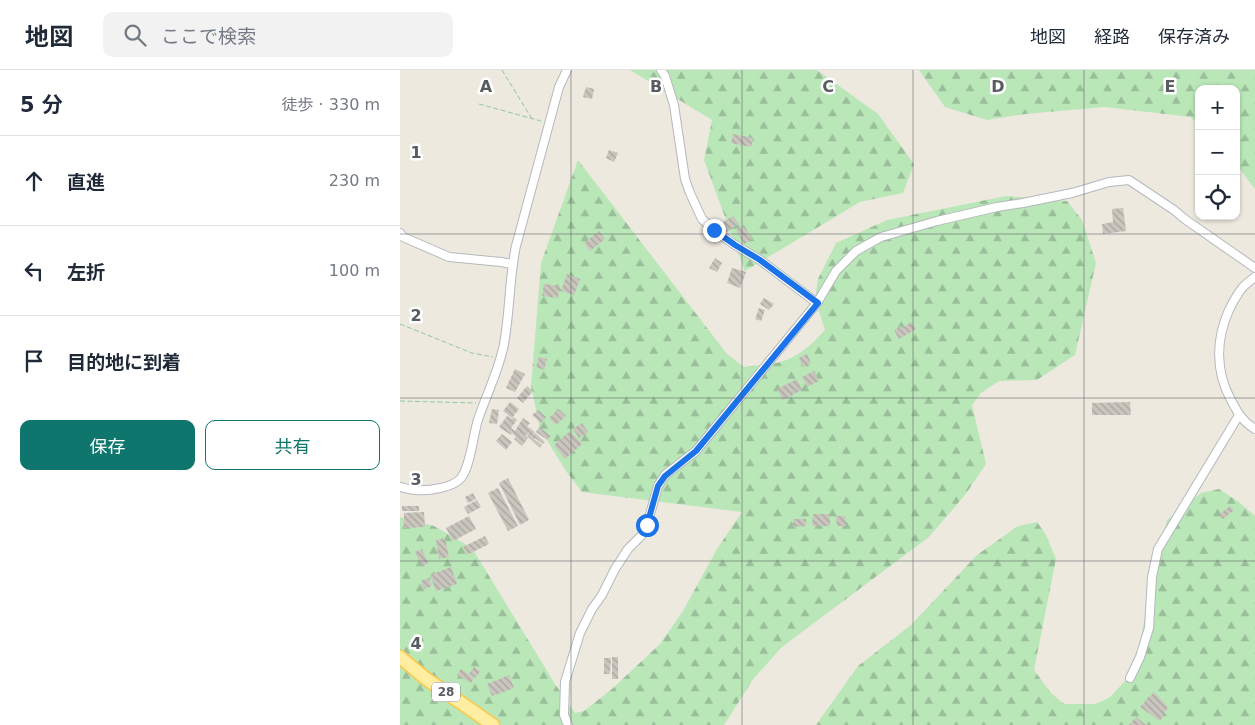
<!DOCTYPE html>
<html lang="ja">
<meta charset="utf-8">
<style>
body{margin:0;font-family:"DejaVu Sans","Noto Sans JP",sans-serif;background:#f2f2f3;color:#1f2937}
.controls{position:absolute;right:15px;top:15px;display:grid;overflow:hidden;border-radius:10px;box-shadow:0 1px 4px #0004}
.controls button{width:45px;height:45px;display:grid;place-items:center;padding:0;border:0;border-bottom:1px solid #e0e1e3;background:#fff;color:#1f2937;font:25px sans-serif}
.stop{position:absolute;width:15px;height:15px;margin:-11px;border:4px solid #1a73e8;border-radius:50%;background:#fff}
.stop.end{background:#1a73e8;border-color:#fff;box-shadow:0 1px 5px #0008}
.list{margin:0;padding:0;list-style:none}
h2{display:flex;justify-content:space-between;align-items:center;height:65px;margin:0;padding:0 20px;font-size:21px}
h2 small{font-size:16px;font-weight:400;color:#747a83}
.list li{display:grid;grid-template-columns:32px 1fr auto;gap:15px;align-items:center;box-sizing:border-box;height:90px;padding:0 20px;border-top:1px solid #e0e1e3}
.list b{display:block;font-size:19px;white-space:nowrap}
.list em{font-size:16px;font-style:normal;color:#747a83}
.actions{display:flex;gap:10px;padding:15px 20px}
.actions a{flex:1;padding:11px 0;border:1px solid #0f766e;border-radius:10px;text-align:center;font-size:18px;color:#0f766e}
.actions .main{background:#0f766e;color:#fff}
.icon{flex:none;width:28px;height:28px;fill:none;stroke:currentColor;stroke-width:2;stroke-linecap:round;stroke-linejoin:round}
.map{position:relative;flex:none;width:855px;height:655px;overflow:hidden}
header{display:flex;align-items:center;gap:30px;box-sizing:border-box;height:70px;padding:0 25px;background:#fff;border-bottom:1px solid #e0e1e3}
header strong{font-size:24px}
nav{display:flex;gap:28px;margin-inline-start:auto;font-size:18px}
.search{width:350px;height:45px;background:#f2f2f3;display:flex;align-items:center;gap:12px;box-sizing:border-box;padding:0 18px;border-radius:10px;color:#747a83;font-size:19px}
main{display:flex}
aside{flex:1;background:#fff}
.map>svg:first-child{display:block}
.forest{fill:url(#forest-firs)}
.building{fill:url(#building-back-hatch)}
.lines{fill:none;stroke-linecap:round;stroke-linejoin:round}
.minor-casing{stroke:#b5b8bd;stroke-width:10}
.primary-casing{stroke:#fdc748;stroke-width:15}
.path{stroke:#91c8a0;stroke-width:1;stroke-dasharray:5 2.5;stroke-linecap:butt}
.minor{stroke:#fff;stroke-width:8}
.primary{stroke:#ffeea1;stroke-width:12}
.route{stroke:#1a73e8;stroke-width:6}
.grid{fill:none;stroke:#585c61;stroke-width:1;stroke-opacity:0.55}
.labels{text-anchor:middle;stroke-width:5;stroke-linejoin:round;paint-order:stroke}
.shield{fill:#fff;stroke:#8a8d90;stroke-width:1}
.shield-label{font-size:12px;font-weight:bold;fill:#585c61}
.grid-label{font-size:16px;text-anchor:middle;font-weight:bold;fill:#585c61;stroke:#fff;stroke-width:5;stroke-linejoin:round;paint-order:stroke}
</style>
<header>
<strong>地図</strong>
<div class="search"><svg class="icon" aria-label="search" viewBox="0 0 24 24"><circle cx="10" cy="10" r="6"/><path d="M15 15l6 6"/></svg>ここで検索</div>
<nav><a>地図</a><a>経路</a><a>保存済み</a></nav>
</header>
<main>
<aside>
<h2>5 分<small>徒歩 · 330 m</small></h2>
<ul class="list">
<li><svg class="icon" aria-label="ahead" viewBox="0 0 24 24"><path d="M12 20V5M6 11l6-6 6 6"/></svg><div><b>直進</b></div><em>230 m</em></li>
<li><svg class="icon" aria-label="left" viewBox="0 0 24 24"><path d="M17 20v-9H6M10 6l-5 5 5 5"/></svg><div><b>左折</b></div><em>100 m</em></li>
<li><svg class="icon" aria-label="arrive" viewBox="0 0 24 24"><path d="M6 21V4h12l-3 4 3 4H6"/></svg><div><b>目的地に到着</b></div></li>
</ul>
<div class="actions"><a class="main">保存</a><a>共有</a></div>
</aside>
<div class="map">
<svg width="855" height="655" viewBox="0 0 855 655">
<defs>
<pattern id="forest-firs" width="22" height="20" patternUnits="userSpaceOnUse" patternTransform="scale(1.25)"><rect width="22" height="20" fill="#b9e7b8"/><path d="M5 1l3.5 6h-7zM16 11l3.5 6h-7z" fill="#99be99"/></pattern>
<pattern id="building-back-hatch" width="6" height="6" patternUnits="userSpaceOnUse" patternTransform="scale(1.25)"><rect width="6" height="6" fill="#cac6be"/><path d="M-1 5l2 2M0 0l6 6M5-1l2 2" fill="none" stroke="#a7a49e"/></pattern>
</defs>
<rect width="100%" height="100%" fill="#ede9df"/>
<g class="forest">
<polygon points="230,0 417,0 478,44 514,94 503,123 460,132 345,201 304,90 312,50"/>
<polygon points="519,0 855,0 855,119 836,94 836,19 799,19 799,55 791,47 705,37 625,44 587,50 545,37"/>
<path d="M178 90 327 284 344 297C355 295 366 295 376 293 397 289 411 275 425 260L415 229 418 209 436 173 487 150 606 126 667 131 682 150 696 193 675 285 637 310 599 311 581 323 572 335 586 394 565 425 529 467 382 577 354 608 324 655H0V447L34 456 72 478 155 614 175 643 184 641 212 619 260 574 283 541 317 479 342 442 182 422 166 401 140 359 131 316 141 193Z"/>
<polygon points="819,419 839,432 855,446 855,655 416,655 458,596 511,555 577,485 618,456 637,452 646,465 656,489 634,600 651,623 664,634 696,634 710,627 724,612 737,592 745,546 767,450 801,423"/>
</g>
<g class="building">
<polygon points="186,17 194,19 192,29 183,27"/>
<polygon points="333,64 353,68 351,77 331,73"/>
<polygon points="209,80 218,83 214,92 206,88"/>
<polygon points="723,138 726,161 703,164 702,154 713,152 712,139"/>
<polygon points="333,146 339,154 325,163 320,154"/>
<polygon points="344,155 352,169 344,174 336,160"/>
<polygon points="199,161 205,169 190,181 184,173"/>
<polygon points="315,188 322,193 317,202 309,198"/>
<polygon points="332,198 346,202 340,218 327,213"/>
<polygon points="167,204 180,209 174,225 161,221"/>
<polygon points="144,214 159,216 158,228 142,226"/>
<polygon points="364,228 374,234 369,240 360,234"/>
<polygon points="359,238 365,240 361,251 355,249"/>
<polygon points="512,252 516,259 499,269 494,260 501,256 502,258"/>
<polygon points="407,284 411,293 403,297 399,288"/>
<polygon points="139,287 147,289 144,300 136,297"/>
<polygon points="115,299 125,304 115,322 106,318"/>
<polygon points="414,301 419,311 407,317 402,307"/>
<polygon points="397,309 402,320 383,330 377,319"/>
<polygon points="127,316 133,321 123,333 117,328"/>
<polygon points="110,332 119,339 112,348 103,341"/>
<polygon points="730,332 731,345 692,345 692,333"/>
<polygon points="92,339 99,340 97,354 89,353"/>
<polygon points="159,339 166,346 156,355 149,348"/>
<polygon points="138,340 146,347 141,353 132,345"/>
<polygon points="107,346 112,349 113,347 117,350 111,358 115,361 123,348 130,353 127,356 135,362 130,369 127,366 130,361 126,366 122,364 128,368 122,376 114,369 116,367 112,363 111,365 99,357"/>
<polygon points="182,353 188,362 179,368 173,359"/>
<polygon points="139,357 151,366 147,370 136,362"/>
<polygon points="170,361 182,374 165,389 154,375"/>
<polygon points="135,363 145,372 143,374 135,368 134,369 142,375 140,378 130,369"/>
<polygon points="102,364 112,372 106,380 96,371"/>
<polygon points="108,408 129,450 120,455 99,413"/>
<polygon points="98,418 118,456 108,461 88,423"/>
<polygon points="73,423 76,429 68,433 65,427"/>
<polygon points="77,430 81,437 68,444 64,437"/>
<rect x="2" y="436" width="17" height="5"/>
<polygon points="830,436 834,440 823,449 819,445"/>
<polygon points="24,442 25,457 4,458 4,443"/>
<polygon points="413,444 430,444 430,456 412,456"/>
<polygon points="69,446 76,459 53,471 46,458"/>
<polygon points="436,446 445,446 446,456 437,456"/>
<polygon points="393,449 406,449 406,456 393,457"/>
<polygon points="85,466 89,474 67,485 63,477"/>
<polygon points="45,468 49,487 39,489 36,470"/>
<polygon points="22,479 28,493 22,497 15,482"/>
<polygon points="51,497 57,514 36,521 30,505"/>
<polygon points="29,508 32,516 24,519 21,511"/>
<rect x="212" y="587" width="6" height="22"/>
<polygon points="204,588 211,588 210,604 204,604"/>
<polygon points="74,597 80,601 76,608 69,604"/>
<polygon points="61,599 74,608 71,613 57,605"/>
<polygon points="109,605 114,618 92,626 87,614"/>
<polygon points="754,622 768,637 760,651 740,637"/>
<polygon points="736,647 746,655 729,655"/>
</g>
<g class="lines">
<g class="minor-casing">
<g id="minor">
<polyline points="261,0 265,6 274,35 285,109 290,123 302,149 314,160 335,175 360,190 417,233"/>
<polyline points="0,163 3,167 49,187 101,192 112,194"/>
<path d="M855 207C851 210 847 213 843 217 837 224 833 232 829 240 816 269 815 301 831 330 838 343 842 351 855 359"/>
<path d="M0 417C5 418 10 420 15 420 28 421 53 418 61 408 70 397 73 368 77 353 85 327 99 301 104 274 110 242 109 208 116 176L159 17 167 0"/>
<polyline points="730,608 740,587 749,558 752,507 758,479 839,345"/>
<polyline points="168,655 164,645 165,612 180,563 192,539 202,525 215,499 228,479 241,466 247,455 258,416 265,405 296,381 417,233 436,201 456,181 481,167 537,151 597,137 623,133 672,123 709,112 729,110 774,140 786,150 855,198"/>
</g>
</g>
<g class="primary-casing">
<polyline id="primary" points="0,587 25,608 93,655"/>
</g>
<g class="path">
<polyline points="102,0 132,49"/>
<polyline points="79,34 141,51"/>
<polyline points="0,254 72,283 93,287"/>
<polyline points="0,331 76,333"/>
</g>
<use href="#minor" class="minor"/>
<use href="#primary" class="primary"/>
</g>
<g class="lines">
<polyline class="route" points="247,455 258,416 265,406 296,381 418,233 360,190 335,175 314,160"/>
</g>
<path class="grid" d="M171 0V655M342 0V655M513 0V655M684 0V655M0 164H855M0 328H855M0 491H855"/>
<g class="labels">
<rect class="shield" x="32" y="612.5" width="28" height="19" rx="4"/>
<g class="shield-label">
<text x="46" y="626">28</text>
</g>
</g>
<g class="grid-label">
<text x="86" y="22">A</text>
<text x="256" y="22">B</text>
<text x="428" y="22">C</text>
<text x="598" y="22">D</text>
<text x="770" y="22">E</text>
<text x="16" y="88">1</text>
<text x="16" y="251">2</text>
<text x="16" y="415">3</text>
<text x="16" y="579">4</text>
</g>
</svg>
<div class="controls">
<button>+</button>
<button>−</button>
<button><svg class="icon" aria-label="locate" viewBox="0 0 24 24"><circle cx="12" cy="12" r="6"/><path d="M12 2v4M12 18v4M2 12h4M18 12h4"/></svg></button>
</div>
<div class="stop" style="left:247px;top:455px"></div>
<div class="stop end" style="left:314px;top:160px"></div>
</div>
</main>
